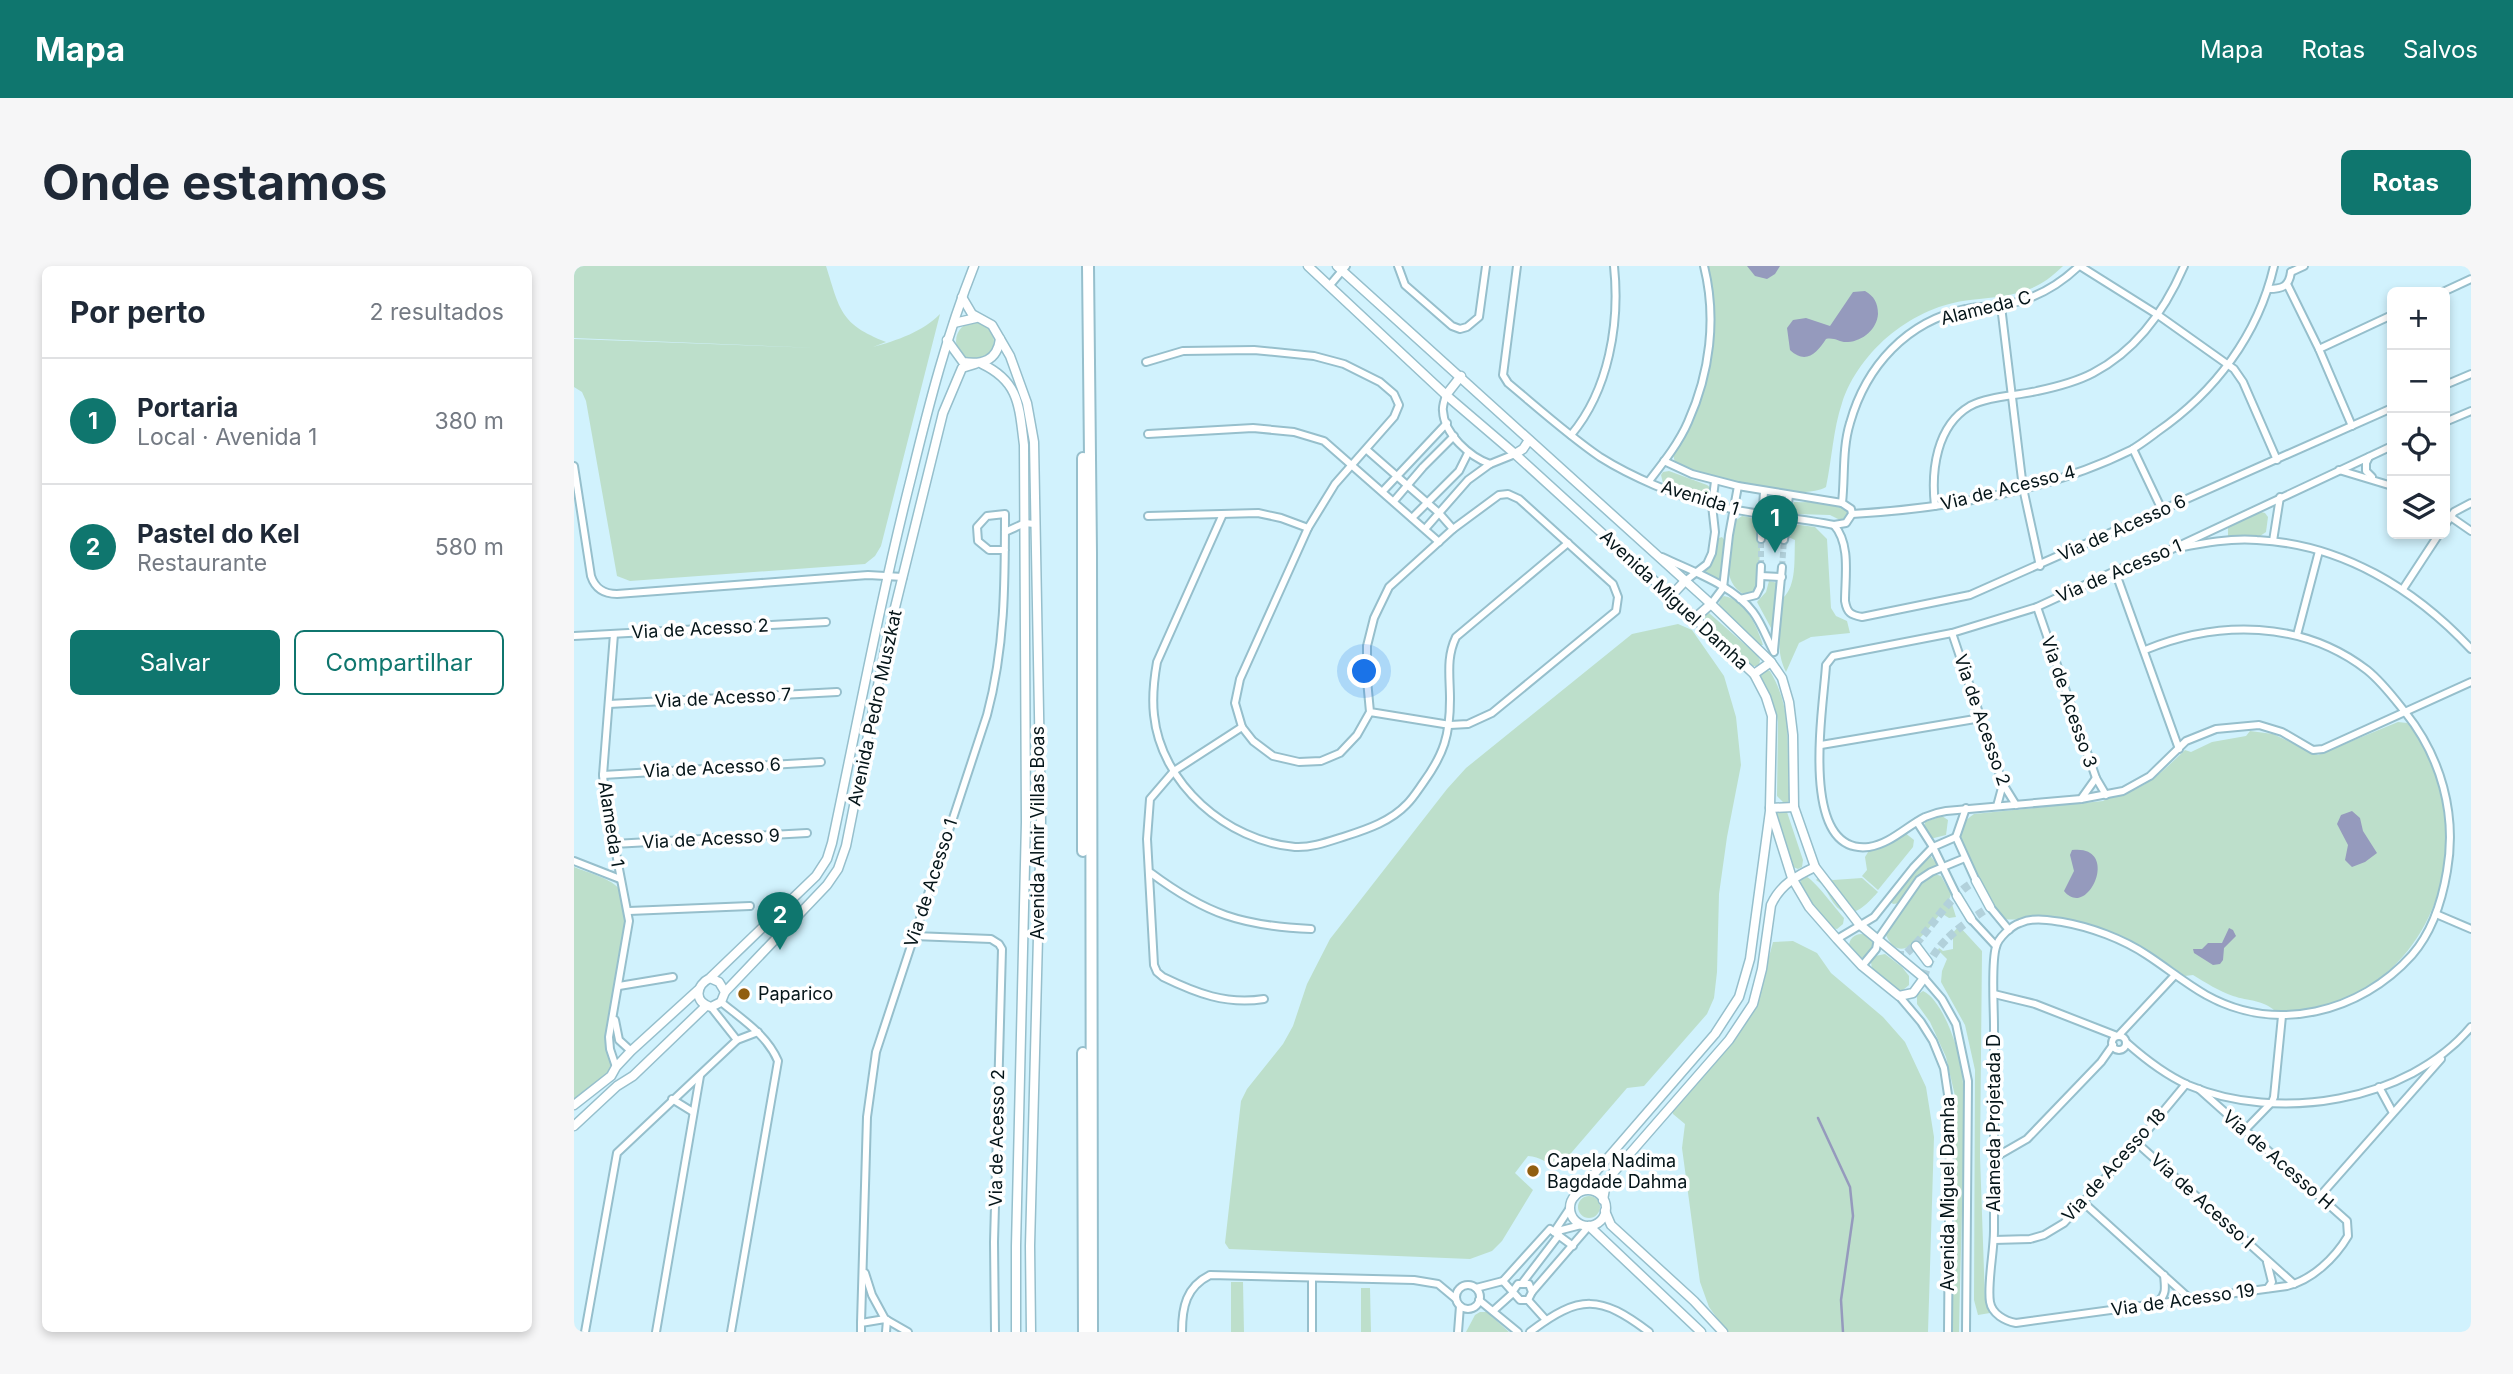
<!DOCTYPE html>
<html lang="pt">
<meta charset="utf-8">
<style>
body{margin:0;font-family:Inter,sans-serif;background:#f6f6f7;color:#1f2937}
.controls{position:absolute;right:21px;top:21px;display:grid;overflow:hidden;border-radius:10px;box-shadow:0 4px 10px #0003}
.controls button{width:63px;height:63px;display:grid;place-items:center;padding:0;border:0;border-bottom:2px solid #e0e1e3;background:#fff;color:#1f2937;font:35px sans-serif}
.you{position:absolute;left:791px;top:406px;width:24px;height:24px;margin:-18px;border:5px solid #fff;border-radius:50%;background:#1a73e8;box-shadow:0 0 0 10px #1a73e833}
.badge{display:grid;place-items:center;width:46px;height:46px;border-radius:50%;background:#0f766e;color:#fff;font-size:23px;font-weight:700}
.pin{position:absolute;translate:-50% -58px;filter:drop-shadow(0 2px 4px #0008)}
.pin::after{content:'';position:absolute;top:37px;width:24px;height:21px;background:inherit;clip-path:polygon(0 0,100% 0,50% 100%)}
.list{margin:0;padding:0;list-style:none}
h2{display:flex;justify-content:space-between;align-items:center;height:91px;margin:0;padding:0 28px;font-size:30px}
h2 small{font-size:23px;font-weight:400;color:#747a83}
.list li{display:grid;grid-template-columns:46px 1fr auto;gap:21px;align-items:center;box-sizing:border-box;height:126px;padding:0 28px;border-top:2px solid #e0e1e3}
.list b{display:block;font-size:26px;white-space:nowrap}
.list p{margin:0;font-size:23px;white-space:nowrap;color:#747a83}
.list em{font-size:23px;font-style:normal;color:#747a83}
.actions{display:flex;gap:14px;padding:21px 28px}
.actions a{flex:1;padding:16px 0;border:2px solid #0f766e;border-radius:10px;text-align:center;font-size:24px;color:#0f766e}
.actions .main{background:#0f766e;color:#fff}
.icon{flex:none;width:38px;height:38px;fill:none;stroke:currentColor;stroke-width:2;stroke-linecap:round;stroke-linejoin:round}
.map{position:relative;flex:none;width:1897px;height:1066px;overflow:hidden;border-radius:10px}
header{display:flex;align-items:center;gap:42px;box-sizing:border-box;height:98px;padding:0 35px;background:#0f766e;color:#fff}
header strong{font-size:33px}
nav{display:flex;gap:38px;margin-inline-start:auto;font-size:24px}
.intro{display:flex;align-items:center;justify-content:space-between;box-sizing:border-box;height:168px;padding:0 42px}
h1{margin:0;font-size:49px}
.button{padding:18px 32px;border-radius:10px;background:#0f766e;color:#fff;font-size:24px;font-weight:700}
main{display:flex;gap:42px;padding:0 42px}
aside{flex:1;background:#fff;border-radius:10px;box-shadow:0 4px 10px #0003}
.map>svg:first-child{display:block}
.green{fill:#bddfcb}
.water{fill:#959abd}
.lines{fill:none;stroke-linecap:round;stroke-linejoin:round}
.stream{stroke:#959abd;stroke-width:2.5}
.minor-tunnel{stroke:#b2d1db;stroke-width:6;stroke-dasharray:6 3;stroke-linecap:butt}
.tertiary-tunnel{stroke:#b2d1db;stroke-width:8;stroke-dasharray:8 4;stroke-linecap:butt}
.minor-casing{stroke:#96bfcc;stroke-width:10}
.tertiary-casing{stroke:#96bfcc;stroke-width:11}
.motorway-casing{stroke:#96bfcc;stroke-width:14}
.minor{stroke:#fff;stroke-width:6}
.tertiary{stroke:#fff;stroke-width:8}
.motorway{stroke:#fff;stroke-width:10}
.poi-dot{fill:#915e10;stroke:#fff;stroke-width:2.5}
.labels{text-anchor:middle;stroke-width:7;stroke-linejoin:round;paint-order:stroke}
.street-label{font-size:18px;fill:#051519;stroke:#fff}
.poi-label{font-size:18px;fill:#051519;stroke:#fff;text-anchor:start}
</style>
<header>
<strong>Mapa</strong>
<nav><a>Mapa</a><a>Rotas</a><a>Salvos</a></nav>
</header>
<div class="intro"><h1>Onde estamos</h1><a class="button">Rotas</a></div>
<main>
<aside>
<h2>Por perto<small>2 resultados</small></h2>
<ul class="list">
<li><span class="badge">1</span><div><b>Portaria</b><p>Local · Avenida 1</p></div><em>380 m</em></li>
<li><span class="badge">2</span><div><b>Pastel do Kel</b><p>Restaurante</p></div><em>580 m</em></li>
</ul>
<div class="actions"><a class="main">Salvar</a><a>Compartilhar</a></div>
</aside>
<div class="map">
<svg width="1897" height="1066" viewBox="0 0 1897 1066">
<rect width="100%" height="100%" fill="#d1f2fd"/>
<g class="green">
<path d="M0 0H252C266 44 266 58 312 76L299 81C322 75 350 65 366 48L307 280 301 290 291 298 56 315 43 310 12 135 8 126 0 121V73L245 82 0 72Z"/>
<path d="M1132 0H1489C1459 30 1435 29 1396 34 1340 40 1286 83 1268 137 1259 164 1258 193 1252 221 1226 237 1134 210 1105 200L1101 197 1099 188 1136 93Z"/>
<circle cx="401" cy="75" r="19"/>
<polygon points="1095,205 1133,219 1137,222 1136,228 1131,231 1089,217 1087,209 1089,206"/>
<path d="M1220 236C1239 237 1263 232 1277 247L1274 253 1268 255 1256 249 1221 248 1217 242Z"/>
<polygon points="1684,245 1691,247 1694,251 1692,266 1686,270 1654,270 1654,258"/>
<path d="M1168 250C1178 251 1186 254 1187 265L1184 321 1180 327 1171 329C1146 316 1155 285 1156 262L1158 257Z"/>
<path d="M1218 258 1241 261 1253 273 1257 342 1262 350 1273 355 1276 367 1237 371 1225 377 1212 406C1200 383 1207 357 1209 332 1223 319 1220 293 1221 274L1212 270Z"/>
<polygon points="1148,271 1151,275 1149,311 1143,313 1130,305 1142,273"/>
<polygon points="1195,315 1204,317 1200,362 1197,362 1183,336 1192,326"/>
<path d="M1150 330C1172 334 1183 361 1189 379H1185L1144 340 1147 332Z"/>
<polygon points="1135,347 1183,389 1186,394 1185,400 1177,400 1132,362 1131,350"/>
<path d="M1104 358 1118 364 1150 410 1162 451 1167 499 1153 571 1145 628 1143 706 1140 732 1133 748 1070 820 1053 822 986 900C974 899 966 890 954 890L941 907 959 924 928 975 918 985 896 993 655 983 651 977 667 835 673 823 709 778 719 760 733 718 756 673 873 523 892 502 1058 368Z"/>
<path d="M1192 404 1196 405C1222 449 1210 485 1216 531L1214 536 1210 537 1203 530 1204 456 1202 446 1186 408Z"/>
<path d="M1824 456 1833 457C1851 471 1858 498 1865 518 1897 631 1823 749 1701 745 1690 734 1674 735 1659 730 1645 725 1632 717 1619 709L1611 710C1571 680 1529 658 1478 651 1460 648 1435 659 1425 650L1385 578C1384 564 1388 556 1400 548L1529 535C1540 527 1554 528 1566 521 1583 512 1597 497 1611 484L1617 486 1638 476 1672 470 1676 465 1699 468 1744 489Z"/>
<polygon points="1212,543 1229,594 1228,601 1224,603 1217,600 1201,550 1204,544"/>
<polygon points="1368,550 1374,554 1372,569 1356,573 1350,562 1351,556"/>
<polygon points="1330,566 1340,574 1339,581 1304,624 1288,610 1293,604 1291,591 1296,583"/>
<polygon points="1355,588 1362,597 1362,601 1351,605 1326,637 1319,638 1316,635 1318,630"/>
<path d="M0 601C14 607 38 612 47 625 65 653 32 735 34 768 34 779 38 790 40 800L36 806 0 833Z"/>
<path d="M1361 608 1367 610 1377 628 1374 637 1378 638 1382 651 1375 652 1367 647C1354 662 1327 706 1311 667 1319 652 1344 611 1361 608Z"/>
<path d="M1246 610 1259 614 1288 612 1304 626C1294 637 1277 657 1262 640 1254 631 1253 620 1242 614Z"/>
<path d="M1233 611C1241 615 1261 642 1270 652L1269 658 1263 663 1255 662 1225 621 1227 614Z"/>
<polygon points="1385,660 1408,685 1406,890 1411,1034 1416,1047 1404,1049 1400,1034 1401,804 1391,759 1367,716 1368,705 1373,693 1364,684 1365,682 1369,685 1379,683 1379,673 1376,670"/>
<circle cx="1287" cy="680" r="12"/>
<polygon points="1219,675 1243,687 1257,707 1309,751 1331,776 1352,821 1360,871 1354,1066 1153,1066 1135,1041 1126,1016 1108,882 1111,858 1099,848 1097,842 1151,783 1181,743 1199,676"/>
<polygon points="1311,688 1328,701 1335,710 1335,719 1329,724 1321,724 1298,704 1297,696 1301,690"/>
<path d="M1349 725C1369 734 1385 784 1388 804 1391 836 1389 869 1389 900 1388 956 1386 1011 1385 1066H1378L1381 830 1372 791 1356 756 1343 738V729Z"/>
<circle cx="1015" cy="941" r="11"/>
<polygon points="657,1016 669,1016 670,1066 657,1066"/>
<polygon points="787,1022 796,1022 797,1066 787,1066"/>
<polygon points="906,1046 913,1046 935,1066 892,1066 901,1049"/>
</g>
<g class="water">
<polygon points="1173,0 1206,0 1201,8 1193,13 1181,10"/>
<path d="M1291 25C1300 30 1304 37 1304 48 1303 63 1289 75 1274 76 1266 77 1261 71 1252 73 1243 87 1232 99 1216 84L1213 62 1219 54 1232 52 1256 60 1279 26Z"/>
<polygon points="1778,545 1786,552 1789,565 1803,587 1791,596 1778,601 1771,594 1774,579 1763,558 1767,549"/>
<path d="M1498 584C1548 578 1514 655 1490 625L1500 605 1496 589Z"/>
<polygon points="1655,662 1659,664 1662,670 1650,682 1649,694 1646,698 1639,699 1620,687 1619,683 1628,683 1634,677 1648,677"/>
</g>
<g class="lines">
<polyline class="stream" points="1244,852 1276,921 1279,950 1267,1034 1269,1066"/>
<g class="minor-tunnel">
<polyline points="1187,300 1187,273"/>
<polyline points="1208,301 1210,274"/>
</g>
<g class="tertiary-tunnel">
<path d="M1322 689H1330C1356 668 1373 629 1402 615"/>
<path d="M1350 712C1357 679 1389 658 1416 641"/>
</g>
<g class="minor-casing">
<g id="minor">
<polyline points="824,0 831,19 878,60 886,63 893,61 905,51 912,0"/>
<path d="M943 0 929 109 934 117C964 142 994 169 1026 191 1056 210 1104 231 1139 239 1179 249 1220 251 1260 259"/>
<path d="M1505 0C1484 20 1459 34 1430 39 1418 41 1405 40 1392 43 1333 55 1292 100 1276 157 1268 183 1271 211 1268 237L1277 243 1278 248 1272 257 1260 259C1277 278 1271 311 1271 335 1273 347 1277 349 1288 351L1396 329 1818 142"/>
<polyline points="1506,0 1584,49 1660,103 1669,116 1703,194"/>
<polyline points="1717,6 1730,0"/>
<polyline points="1713,18 1745,83 1778,160"/>
<polyline points="756,19 772,0"/>
<path d="M1694 23C1708 23 1715 21 1717 6"/>
<polyline points="1869,26 1897,13"/>
<polyline points="1427,40 1449,222 1466,300"/>
<polyline points="1745,83 1818,49"/>
<polyline points="572,96 609,85 680,84 740,90 770,98 806,116 820,128 825,139 820,151 761,218 734,262 666,413 661,437 668,461 679,475 699,490 725,496 747,495 766,487 783,469 796,446 793,414 793,380 800,352 815,321 879,263 925,229 934,228 945,233 1039,318 1044,331 1042,345 918,447 894,458 876,459 796,446"/>
<polyline points="1871,119 1897,108"/>
<path d="M872 129C871 133 868 141 869 145 870 168 896 191 916 198L941 188"/>
<polyline points="1871,156 1897,145"/>
<polyline points="574,168 679,162 720,166 750,175 865,276"/>
<path d="M997 169C1035 124 1046 57 1040 0"/>
<path d="M1818 180 1596 284 1541 305 1463 341 1378 367 1259 390 1252 399C1250 438 1223 590 1295 581 1316 578 1333 560 1351 551 1358 548 1365 546 1372 545L1507 533 1549 525 1576 510 1612 475 1642 463 1685 459 1708 466 1739 484 1749 483 1897 416"/>
<polyline points="1559,183 1588,244"/>
<polyline points="793,184 865,247 879,263"/>
<polyline points="1795,191 1792,197 1792,205 1798,211"/>
<polyline points="1090,195 1118,208 1164,220 1268,237"/>
<path d="M0 200 17 310C21 322 29 328 43 328L294 309 329 311"/>
<polyline points="1765,204 1818,220"/>
<path d="M1075 215C1089 197 1105 177 1114 156 1136 107 1143 52 1130 0"/>
<polyline points="809,225 873,157"/>
<polyline points="820,235 849,201 880,170"/>
<path d="M1361 240C1357 205 1362 160 1396 140 1415 130 1442 130 1463 125 1482 121 1502 116 1519 107 1563 84 1591 44 1610 0"/>
<polyline points="1871,247 1897,265"/>
<path d="M649 248 583 396C580 413 578 431 580 449 587 518 653 575 721 581 738 582 756 575 772 570 794 563 817 555 833 538 839 532 844 524 849 517 870 488 876 469 876 433 876 410 872 392 882 371L994 277"/>
<path d="M1278 248C1369 243 1475 225 1557 184 1566 179 1575 172 1583 166 1641 126 1684 69 1700 0"/>
<polyline points="574,250 684,247 707,252 734,262"/>
<polyline points="838,252 885,205 894,187"/>
<polyline points="1871,259 1880,246 1897,237"/>
<polyline points="851,263 894,214 916,198"/>
<polyline points="431,266 451,257 460,258"/>
<polyline points="1187,268 1211,269"/>
<polyline points="1187,273 1190,226"/>
<polyline points="1210,274 1215,229"/>
<polyline points="1699,275 1706,231"/>
<path d="M1604 282C1630 277 1656 272 1683 274 1768 278 1841 323 1897 383"/>
<path d="M1088 291C1117 305 1159 319 1179 346 1188 358 1193 373 1200 386"/>
<polyline points="1541,305 1605,483"/>
<polyline points="1187,310 1208,311"/>
<polyline points="1111,315 1133,298 1138,287 1141,266 1138,239 1141,215"/>
<polyline points="1829,323 1865,268"/>
<polyline points="1166,333 1182,329 1186,321 1187,300"/>
<polyline points="1137,338 1149,322 1155,269 1164,220"/>
<polyline points="1463,341 1522,512 1532,529"/>
<polyline points="1378,367 1429,518 1442,539"/>
<polyline points="40,368 29,509 31,530 55,655 35,771 36,783 42,801"/>
<polyline points="1723,369 1745,285"/>
<polyline points="0,370 252,356"/>
<polyline points="1200,384 1208,301"/>
<path d="M1571 384C1644 354 1728 354 1793 404 1808 416 1819 431 1831 446 1867 491 1883 548 1873 605 1868 635 1858 666 1838 689 1786 747 1702 768 1632 729 1611 717 1593 702 1573 689 1549 673 1517 661 1488 656 1474 654 1459 651 1446 657 1437 660 1424 672 1422 681 1417 697 1420 741 1420 759 1420 828 1420 897 1420 965 1420 985 1413 1019 1416 1036 1418 1048 1431 1055 1442 1057L1713 1020C1738 1014 1761 992 1774 970L1773 955 1625 823"/>
<polyline points="35,438 263,426"/>
<path d="M668 461 600 505 576 533 573 573 580 699 583 706 589 711C622 727 652 739 690 733"/>
<polyline points="1247,479 1407,452"/>
<polyline points="29,509 247,496"/>
<polyline points="1507,533 1522,512"/>
<polyline points="1423,540 1429,518"/>
<polyline points="1392,542 1382,571 1402,615"/>
<polyline points="1343,556 1359,581 1383,630"/>
<polyline points="40,578 233,567"/>
<polyline points="0,595 46,613"/>
<path d="M577 607C632 648 668 660 737 663"/>
<polyline points="1416,641 1435,664"/>
<polyline points="55,645 176,640"/>
<polyline points="1862,648 1897,663"/>
<polyline points="1397,653 1422,680"/>
<polyline points="340,670 417,673 425,678 428,683 420,976 421,1066"/>
<polyline points="1263,673 1300,651 1339,602 1359,581 1382,571"/>
<polyline points="1288,700 1302,683 1304,673 1345,614 1357,606 1391,592"/>
<polyline points="1350,712 1368,733 1382,758 1394,815 1392,1066"/>
<polyline points="45,720 99,711"/>
<polyline points="1420,728 1461,738 1543,770"/>
<polyline points="1325,730 1347,756 1359,775 1370,802 1376,842 1374,1066"/>
<path d="M147 736C169 754 193 769 204 795L157 1066"/>
<polyline points="137,741 163,774"/>
<polyline points="41,754 45,774 57,785"/>
<polyline points="1545,769 1601,709"/>
<circle cx="1545" cy="777" r="7"/>
<path d="M1553 777C1571 793 1592 809 1614 819 1703 857 1834 836 1897 761"/>
<polyline points="1805,821 1818,845"/>
<polyline points="98,833 119,846"/>
<polyline points="1670,865 1698,836 1700,831 1708,750"/>
<polyline points="1563,877 1720,1018"/>
<polyline points="1420,892 1453,873 1527,796 1539,779"/>
<polyline points="1746,930 1867,793"/>
<polyline points="1510,937 1616,1033"/>
<polyline points="996,942 980,966 1007,959"/>
<polyline points="1420,974 1456,973 1470,969 1490,957 1563,877 1612,818"/>
<polyline points="1693,996 1698,1016 1694,1022"/>
<polyline points="291,1007 298,1029 311,1053"/>
<polyline points="738,1012 738,1066"/>
<polyline points="929,1015 946,1034 954,1034 958,1026 955,1018 944,1018 939,1025"/>
<polyline points="949,1016 985,969"/>
<circle cx="894" cy="1031" r="12"/>
<polyline points="902,1022 929,1015 976,963 999,980"/>
<polyline points="958,1026 1015,960"/>
<polyline points="905,1034 944,1066"/>
<polyline points="954,1034 972,1054"/>
<path d="M1584 1036C1593 1028 1591 1021 1590 1009"/>
<polyline points="919,1045 939,1027"/>
<polyline points="313,1054 334,1066"/>
<path d="M287 1057 293 851 302 786 413 449C431 382 431 317 431 248L413 250 403 261 404 275 415 284H431"/>
<polyline points="11,1066 43,887 163,774 184,766"/>
<polyline points="82,1066 126,810"/>
<polyline points="287,1066 287,1057 311,1053 313,1054 312,1066"/>
<path d="M608 1066C608 1041 612 1021 636 1009L840 1014 864 1018 882 1033"/>
<polyline points="884,1066 886,1040"/>
<path d="M956 1066C1006 1028 1026 1029 1075 1066"/>
</g>
</g>
<g class="tertiary-casing">
<g id="tertiary">
<polyline points="734,0 872,129 941,188 1097,330 1180,408 1192,431 1198,450 1196,542 1218,612 1235,641 1263,673 1288,700 1325,730 1339,727 1350,712 1285,658 1241,601 1220,541 1219,469 1215,436 1208,412 1197,396 1137,338 763,0"/>
<polyline points="388,31 398,48 418,59 436,90 453,137 460,176 467,555 456,980 457,1066"/>
<polyline points="380,57 402,52"/>
<path d="M373 74 389 96C408 99 423 95 426 73"/>
<path d="M408 98C446 116 445 141 450 179L452 556 442 980V1066"/>
<polyline points="872,129 887,110"/>
<polyline points="941,188 949,183 955,174"/>
<polyline points="1097,330 1111,315"/>
<polyline points="1121,352 1137,338"/>
<polyline points="1180,408 1197,396"/>
<polyline points="1196,542 1220,541"/>
<polyline points="1402,615 1416,641"/>
<polyline points="1383,630 1397,653"/>
<polyline points="1342,680 1354,696"/>
<path d="M136 712 145 716 151 726 147 736 137 741C119 736 122 719 136 712L242 610 253 593 258 577C284 454 307 330 338 208 355 138 373 68 400 0"/>
<polyline points="151,726 253,619 264,603 272,580 313,374 369,147 388,102 401,98"/>
<polyline points="0,839 37,810 42,801 57,785 124,724"/>
<polyline points="0,860 43,820 59,810 132,740"/>
<circle cx="1014" cy="942" r="18"/>
<polyline points="1000,931 1141,768 1165,731 1176,693 1196,545"/>
<path d="M1029 934 1032 917 1039 907 1155 774 1179 738 1188 703 1197 639C1206 619 1222 610 1241 601"/>
<polyline points="1031,945 1037,959 1120,1035 1149,1066"/>
<polyline points="1015,960 1127,1066"/>
</g>
</g>
<g class="motorway-casing">
<g id="motorway">
<polyline points="514,0 517,287 518,1066"/>
<polyline points="509,585 509,192"/>
<polyline points="509,787 510,1066"/>
</g>
</g>
<use href="#minor" class="minor"/>
<use href="#tertiary" class="tertiary"/>
<use href="#motorway" class="motorway"/>
</g>
<g class="poi-dot">
<circle cx="170" cy="728" r="7"/>
<circle cx="959" cy="905" r="7"/>
</g>
<g class="labels">
<g class="street-label">
<text transform="translate(1412 42) rotate(-14)" y="6">Alameda C</text>
<text transform="translate(1434 222) rotate(-14)" y="6">Via de Acesso 4</text>
<text transform="translate(1126 232) rotate(17)" y="6">Avenida 1</text>
<text transform="translate(1548 262) rotate(-24)" y="6">Via de Acesso 6</text>
<text transform="translate(1545 305) rotate(-23)" y="6">Via de Acesso 1</text>
<text transform="translate(1100 334) rotate(43)" y="6">Avenida Miguel Damha</text>
<text transform="translate(126 363) rotate(-3)" y="6">Via de Acesso 2</text>
<text transform="translate(149 432) rotate(-3)" y="6">Via de Acesso 7</text>
<text transform="translate(1495 436) rotate(71)" y="6">Via de Acesso 3</text>
<text transform="translate(301 442) rotate(-78)" y="6">Avenida Pedro Muszkat</text>
<text transform="translate(1408 454) rotate(71)" y="6">Via de Acesso 2</text>
<text transform="translate(138 502) rotate(-3)" y="6">Via de Acesso 6</text>
<text transform="translate(37 558) rotate(81)" y="6">Alameda 1</text>
<text transform="translate(464 567) rotate(-90)" y="6">Avenida Almir Villas Boas</text>
<text transform="translate(137 573) rotate(-3)" y="6">Via de Acesso 9</text>
<text transform="translate(357 617) rotate(-72)" y="6">Via de Acesso 1</text>
<text transform="translate(1420 857) rotate(-90)" y="6">Alameda Projetada D</text>
<text transform="translate(423 872) rotate(-89)" y="6">Via de Acesso 2</text>
<text transform="translate(1704 894) rotate(41)" y="6">Via de Acesso H</text>
<text transform="translate(1540 899) rotate(-48)" y="6">Via de Acesso 18</text>
<text transform="translate(1374 928) rotate(-90)" y="6">Avenida Miguel Damha</text>
<text transform="translate(1628 935) rotate(42)" y="6">Via de Acesso I</text>
<text transform="translate(1609 1034) rotate(-8)" y="6">Via de Acesso 19</text>
</g>
<g class="poi-label">
<text x="184" y="734">Paparico</text>
<text x="973" y="901">Capela Nadima<tspan x="973" dy="21">Bagdade Dahma</tspan></text>
</g>
</g>
</svg>
<div class="controls">
<button>+</button>
<button>−</button>
<button><svg class="icon" aria-label="locate" viewBox="0 0 24 24"><circle cx="12" cy="12" r="6"/><path d="M12 2v4M12 18v4M2 12h4M18 12h4"/></svg></button>
<button><svg class="icon" aria-label="layers" viewBox="0 0 24 24"><path d="M12 4l9 5-9 5-9-5zM3 14l9 5 9-5"/></svg></button>
</div>
<div class="you"></div>
<div class="pin badge" style="left:1201px;top:287px">1</div>
<div class="pin badge" style="left:206px;top:684px">2</div>
</div>
</main>
